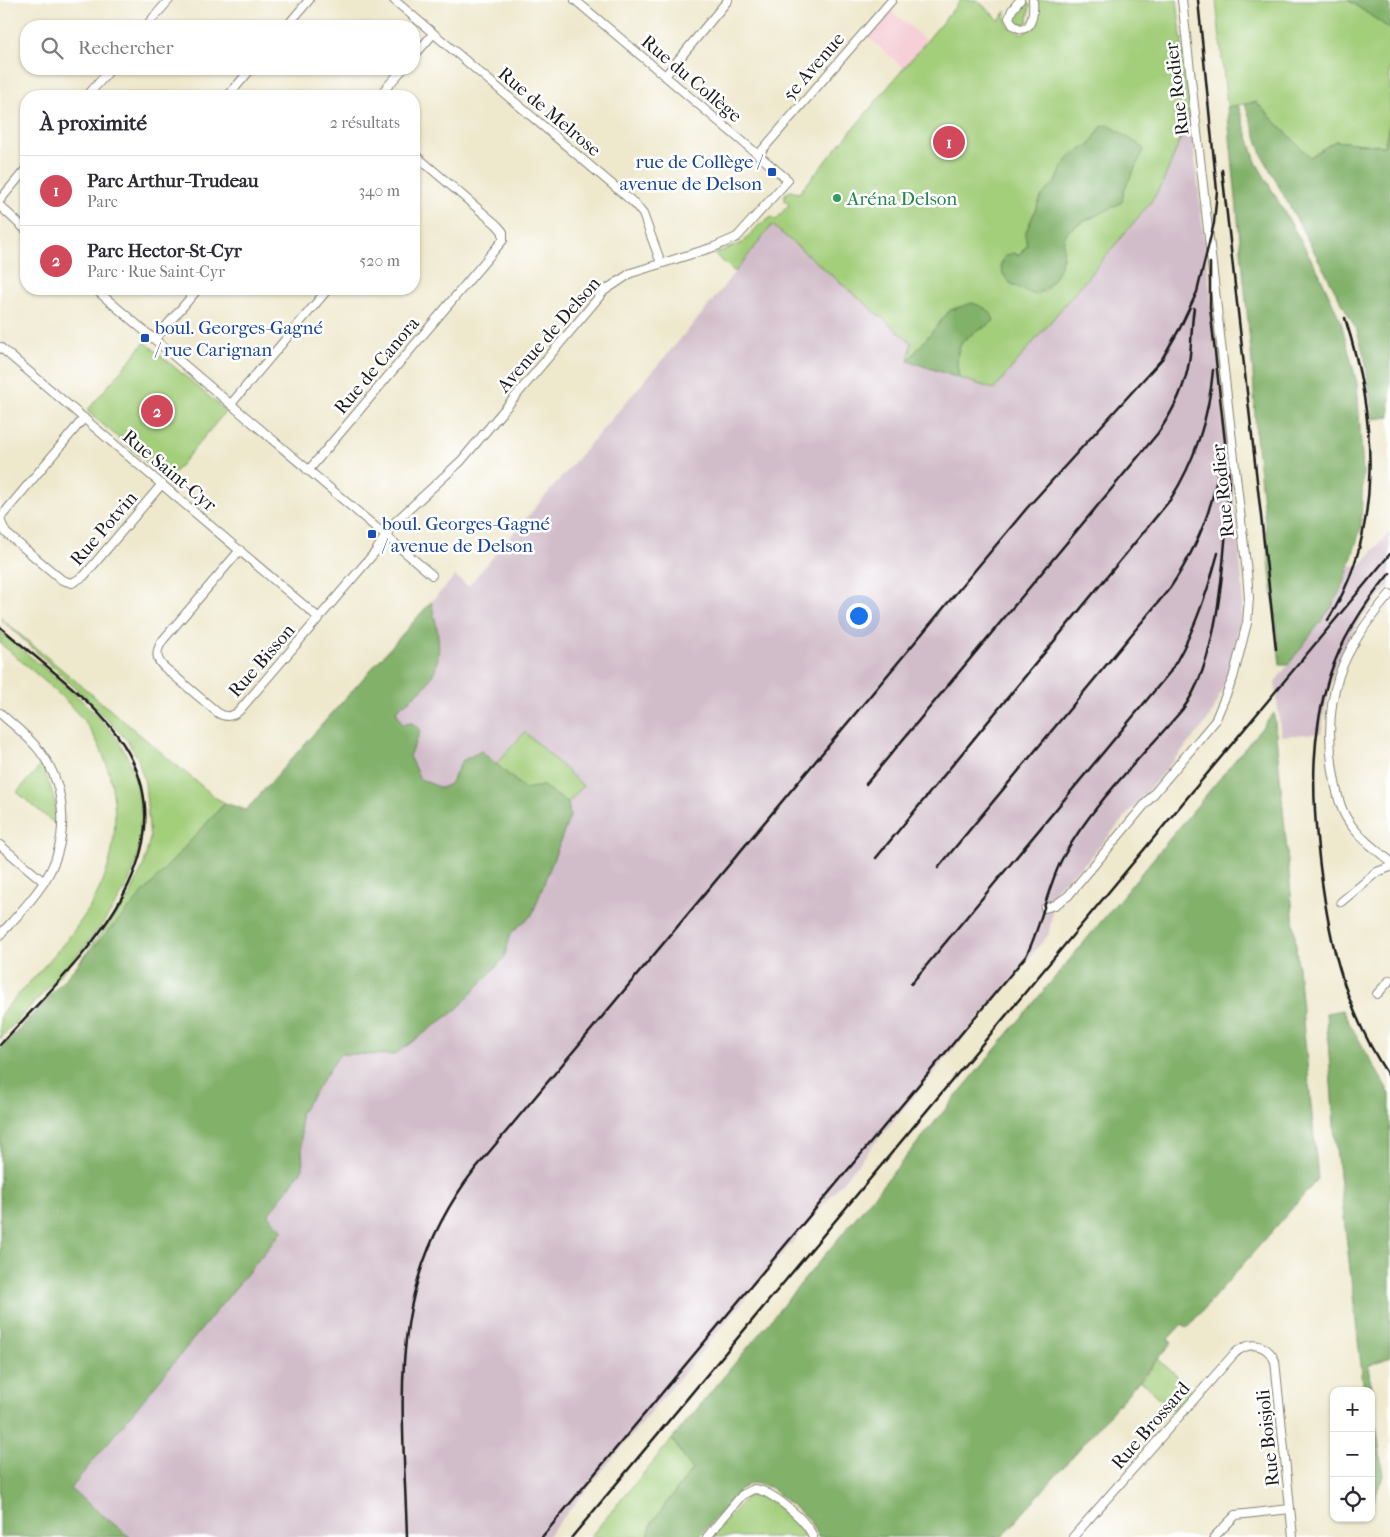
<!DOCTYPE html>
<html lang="fr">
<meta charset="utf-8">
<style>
body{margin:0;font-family:"IM FELL French Canon",serif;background:#f7f7f7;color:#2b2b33}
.controls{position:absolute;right:15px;bottom:15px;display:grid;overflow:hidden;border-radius:10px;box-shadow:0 1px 4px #0004}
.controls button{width:45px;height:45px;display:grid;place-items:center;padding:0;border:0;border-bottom:1px solid #e1e1e2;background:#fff;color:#2b2b33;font:25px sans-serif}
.you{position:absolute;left:858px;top:615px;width:18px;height:18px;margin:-12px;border:4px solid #fff;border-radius:50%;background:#1a73e8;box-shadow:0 0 0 8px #1a73e833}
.badge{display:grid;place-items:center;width:32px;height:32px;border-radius:50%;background:#d1495b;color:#fff;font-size:16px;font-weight:700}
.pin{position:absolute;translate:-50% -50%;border:2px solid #fff;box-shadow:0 1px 5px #0006}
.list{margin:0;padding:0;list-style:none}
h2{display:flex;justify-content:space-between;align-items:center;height:65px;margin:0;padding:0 20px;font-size:21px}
h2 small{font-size:16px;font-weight:400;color:#7c7c81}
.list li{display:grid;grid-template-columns:32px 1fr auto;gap:15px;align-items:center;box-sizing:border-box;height:70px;padding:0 20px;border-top:1px solid #e1e1e2}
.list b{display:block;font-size:19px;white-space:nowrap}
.list p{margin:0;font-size:16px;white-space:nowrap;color:#7c7c81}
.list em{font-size:16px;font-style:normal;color:#7c7c81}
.icon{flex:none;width:28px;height:28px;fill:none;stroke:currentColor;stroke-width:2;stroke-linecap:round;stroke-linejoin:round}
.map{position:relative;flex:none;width:1390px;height:1537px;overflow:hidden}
.search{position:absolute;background:#fff;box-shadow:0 1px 4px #0004;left:20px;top:20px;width:400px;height:55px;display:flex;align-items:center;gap:12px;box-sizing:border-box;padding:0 18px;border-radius:20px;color:#7c7c81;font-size:19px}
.panel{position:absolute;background:#fff;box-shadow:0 1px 4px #0004;left:20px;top:90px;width:400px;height:205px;border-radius:20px}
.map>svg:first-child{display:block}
.built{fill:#f6cfd7}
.industrial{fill:#d1bdc9}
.green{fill:#a3ce7a;stroke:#60754b;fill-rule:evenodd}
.forest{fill:#82b16a;stroke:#4f6643}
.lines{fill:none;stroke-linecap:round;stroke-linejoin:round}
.minor-casing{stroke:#858274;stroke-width:10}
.minor{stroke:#fff;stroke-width:8}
.rail{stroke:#1c1c1c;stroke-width:2.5}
.transit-dot{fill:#1a4fb4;stroke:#fff;stroke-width:2}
.leisure-dot{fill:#2e9e5b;stroke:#fff;stroke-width:2}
.labels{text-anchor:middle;stroke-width:5;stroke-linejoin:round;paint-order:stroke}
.street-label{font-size:19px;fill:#1c1c1c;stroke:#fff}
.transit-label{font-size:19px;fill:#164399;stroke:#fff;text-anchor:start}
.leisure-label{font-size:19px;fill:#27864d;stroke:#fff;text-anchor:start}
</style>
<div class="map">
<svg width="1390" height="1537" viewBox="0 0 1390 1537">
<rect width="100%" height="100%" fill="#fff"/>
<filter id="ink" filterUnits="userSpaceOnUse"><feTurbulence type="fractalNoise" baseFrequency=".02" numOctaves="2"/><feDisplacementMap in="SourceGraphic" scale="10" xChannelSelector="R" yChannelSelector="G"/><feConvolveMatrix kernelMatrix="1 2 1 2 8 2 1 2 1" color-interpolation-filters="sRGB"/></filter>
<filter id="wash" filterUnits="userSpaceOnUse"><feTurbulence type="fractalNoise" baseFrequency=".0096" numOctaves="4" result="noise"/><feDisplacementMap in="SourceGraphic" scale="20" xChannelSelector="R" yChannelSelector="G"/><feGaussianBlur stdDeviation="1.12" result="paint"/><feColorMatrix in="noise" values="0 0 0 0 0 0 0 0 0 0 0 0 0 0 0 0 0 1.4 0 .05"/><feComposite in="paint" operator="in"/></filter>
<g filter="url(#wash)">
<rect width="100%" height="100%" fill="#eee8cc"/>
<polygon class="built" points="890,10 927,41 904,68 867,36"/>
<g class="industrial">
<polygon points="1190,116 1236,519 1243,591 1242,615 1228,673 1214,710 1204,725 1088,860 1055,889 1049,934 547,1537 130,1537 70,1490 282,1231 268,1215 303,1168 300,1114 340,1054 394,1055 456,1010 504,958 511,933 532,915 570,817 568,803 582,786 525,732 496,764 481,751 462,761 450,784 441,788 420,779 409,756 402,724 396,711 426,685 439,639 431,602 455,576 468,586 706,309 772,224 912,343 908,361 993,389 1151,202 1163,182"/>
<polygon points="1390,531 1390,585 1359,621 1342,651 1330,685 1321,733 1281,736 1275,682 1331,608 1350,565 1359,567"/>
</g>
<g class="green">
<path d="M961 0H977L999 20 1006 11 1005 17 1008 26 1020 33C1039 31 1037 15 1037 0H1177L1190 116 1163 182 1151 202 994 389 959 378C954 352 958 338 984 328L950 310 908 361 912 343 772 225 735 272 714 254 742 243 760 224 772 217 776 220 789 204 784 200 785 194 791 191 799 193ZM1102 126 1118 131 1143 150 1124 190 1122 202 1068 230 1062 242 1063 258 1058 270 1045 292 1012 285 1003 273 1000 264 1013 253 1019 255 1027 245 1025 234 1042 195 1057 180 1063 165 1090 144Z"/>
<polygon points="1216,0 1348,0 1390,29 1390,123 1384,146 1335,141 1310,157 1256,102 1227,107"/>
<path d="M1026 1 1030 5 1028 21 1026 24H1019L1014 18C1014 11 1019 3 1026 1Z"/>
<polygon points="145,342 226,411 168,480 87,411"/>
<polygon points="0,618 216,798 225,803 72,972 130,895 144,864 150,838 145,783 138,759 127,740 85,697"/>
<path d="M0 631C35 662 81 695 110 730 126 749 135 771 139 795 143 818 142 841 136 863 118 921 42 993 0 1039V1015C59 947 127 894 113 794 110 768 100 742 84 721 60 691 28 668 0 643Z"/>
<polygon points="525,732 583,786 568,803 543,786 525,789 496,764"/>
<polygon points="42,764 55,801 56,825 17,792"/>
<polygon points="1158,1359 1193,1391 1175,1412 1141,1381"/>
<polygon points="672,1439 692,1470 652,1522 648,1537 590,1537"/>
<path d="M751 1494C768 1494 800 1522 807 1537H713L744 1499Z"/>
</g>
<g class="forest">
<polygon points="1348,0 1383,0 1390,5 1390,29"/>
<polygon points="1256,102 1310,157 1335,141 1384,146 1390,123 1390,417 1373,419 1365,359 1357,331 1263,157 1245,104"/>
<polygon points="1238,105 1256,162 1318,271 1341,322 1357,383 1363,472 1361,527 1344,583 1331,608 1288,665 1280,665 1256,437 1253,373 1227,107"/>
<path d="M1109 125 1140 145 1144 150 1124 190 1122 202C1109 211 1074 223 1067 233 1061 243 1065 249 1062 259 1059 274 1048 290 1035 295 1018 288 994 279 1004 257L1013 253 1019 255 1027 246 1025 234 1042 195 1057 180 1063 165 1074 153 1090 144 1102 126Z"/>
<path d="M972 303C982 306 992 310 994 321 965 340 952 337 959 378L908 361 950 310Z"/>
<path d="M431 602C438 630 446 660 426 685 418 695 405 702 396 711L402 724 412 723 421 730 409 756 420 779 441 788 450 784 462 761 481 751 525 789 543 786 568 803 570 816 532 915 511 933 504 958 456 1010 394 1055 340 1054 300 1114 303 1168 268 1215 283 1230 70 1489 130 1537H0V1050L225 803 246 810Z"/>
<polygon points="1274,713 1318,1179 1187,1328 1182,1324 1168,1339 1172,1343 1002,1537 818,1537 809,1520 770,1487 752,1483 739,1490 699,1537 648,1537 652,1522 692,1470 672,1439"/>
<polygon points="1342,1010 1390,1094 1390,1357 1368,1366 1383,1476 1373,1501 1371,1391 1364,1391 1335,1140 1326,1013"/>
</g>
</g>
<g filter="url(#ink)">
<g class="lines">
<g class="minor-casing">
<g id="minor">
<polyline points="394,0 634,203 643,214 661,263"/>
<path d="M1020 0 1012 10 1009 18 1013 25C1032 38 1034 13 1033 0"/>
<polyline points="146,26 169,0"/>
<polyline points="287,26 309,0"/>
<polyline points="414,56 433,34"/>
<polyline points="665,76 728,0"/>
<polyline points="87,96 111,69"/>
<polyline points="228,96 251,69"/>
<polyline points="379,96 403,69"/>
<polyline points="758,155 892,0"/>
<polyline points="0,200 26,169"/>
<polyline points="0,206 26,230"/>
<polyline points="95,289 432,575"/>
<polyline points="155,339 198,289"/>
<polyline points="0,347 319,618"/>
<polyline points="231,404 328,289"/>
<polyline points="308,471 503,240 503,232 497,225 414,154"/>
<polyline points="0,518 84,418"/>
<polyline points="0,520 6,533 62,580 72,583 84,576 162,484"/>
<path d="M240 550 163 640C156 650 155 659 164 667L218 713C226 718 232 717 239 711L376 551 393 524 461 461 604 291 631 273 714 247 737 237 788 180 575 0"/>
<path d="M1390 594C1341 650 1322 696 1333 771 1336 788 1339 808 1349 822 1359 837 1376 850 1390 861"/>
<path d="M0 713C13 725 28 736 39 750 68 787 70 842 44 882 32 901 15 918 0 935"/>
<polyline points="0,845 44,882"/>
<polyline points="1341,902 1377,872 1390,867"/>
<polyline points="1045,908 1055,905 1068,896 1215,721 1233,678 1247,623 1249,598 1247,573 1182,0"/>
<polyline points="1377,994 1390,980"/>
<path d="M707 1537 742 1495 754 1489C771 1490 807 1520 813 1537"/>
<path d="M1073 1537 1234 1354C1248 1341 1266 1342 1275 1361L1293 1537"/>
<polyline points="1214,1537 1236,1515 1290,1509"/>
</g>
</g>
<use href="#minor" class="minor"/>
<g class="rail">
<polyline points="1222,170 1276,649"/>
<polyline points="1210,263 1210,307 1229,478 1228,507"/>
<path d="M1390 573C1364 604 1342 638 1329 677 1311 734 1312 790 1318 849 1327 934 1342 1006 1390 1078"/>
<path d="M1328 620C1385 530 1376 415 1345 318"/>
<path d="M0 627C36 658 89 697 117 735 203 853 74 963 0 1045"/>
<path d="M866 784 1158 433C1173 411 1185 388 1189 362 1192 344 1191 326 1194 308"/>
<path d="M876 858 1170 500C1195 461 1209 416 1213 370"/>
<path d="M938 868 1170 588C1199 545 1218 498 1221 446"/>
<path d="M911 984 1170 672C1193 636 1207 594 1218 553"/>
<path d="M407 1537C403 1399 384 1286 475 1169L1027 508 1162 359 1180 328 1197 292 1214 223 1217 191 1198 0"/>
<path d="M542 1537 1026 956C1042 925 1046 890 1062 859 1091 805 1142 757 1182 710 1219 662 1224 560 1228 500"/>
<polyline points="572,1537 1390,554"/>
</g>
</g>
</g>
<g class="transit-dot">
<rect x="767" y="167" width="10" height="10" rx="2.5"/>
<rect x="140" y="333" width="10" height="10" rx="2.5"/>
<rect x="367" y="529" width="10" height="10" rx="2.5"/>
</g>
<circle class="leisure-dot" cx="837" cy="198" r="5"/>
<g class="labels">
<g class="street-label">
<text transform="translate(813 66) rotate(-49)" y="7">5e Avenue</text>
<text transform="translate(692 78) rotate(40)" y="7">Rue du Collège</text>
<text transform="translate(1176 89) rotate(-97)" y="7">Rue Rodier</text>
<text transform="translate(550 111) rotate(40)" y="7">Rue de Melrose</text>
<text transform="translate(548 334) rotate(-49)" y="7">Avenue de Delson</text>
<text transform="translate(376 365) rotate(-50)" y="7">Rue de Canora</text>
<text transform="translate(170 470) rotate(40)" y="7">Rue Saint-Cyr</text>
<text transform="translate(1222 491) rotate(-96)" y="7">Rue Rodier</text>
<text transform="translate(103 528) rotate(-49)" y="7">Rue Potvin</text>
<text transform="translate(261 660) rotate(-49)" y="7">Rue Bisson</text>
<text transform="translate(1150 1425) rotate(-49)" y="7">Rue Brossard</text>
<text transform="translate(1267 1438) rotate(-96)" y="7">Rue Boisjoli</text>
</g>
<g class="transit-label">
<text x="762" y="168" text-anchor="end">rue de Collège /<tspan x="762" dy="22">avenue de Delson</tspan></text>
<text x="155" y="334">boul. Georges-Gagné<tspan x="155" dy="22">/ rue Carignan</tspan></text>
<text x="382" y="530">boul. Georges-Gagné<tspan x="382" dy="22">/ avenue de Delson</tspan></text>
</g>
<g class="leisure-label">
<text x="847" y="205">Aréna Delson</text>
</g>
</g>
</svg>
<div class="controls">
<button>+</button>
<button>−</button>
<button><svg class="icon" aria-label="locate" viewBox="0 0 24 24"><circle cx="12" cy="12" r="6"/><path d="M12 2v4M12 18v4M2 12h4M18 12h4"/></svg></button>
</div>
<div class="you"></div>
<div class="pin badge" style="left:949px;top:142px">1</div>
<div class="pin badge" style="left:157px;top:411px">2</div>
<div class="search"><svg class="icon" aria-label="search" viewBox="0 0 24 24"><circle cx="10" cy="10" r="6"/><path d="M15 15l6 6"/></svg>Rechercher</div>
<section class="panel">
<h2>À proximité<small>2 résultats</small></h2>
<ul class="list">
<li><span class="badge">1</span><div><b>Parc Arthur-Trudeau</b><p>Parc</p></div><em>340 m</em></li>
<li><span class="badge">2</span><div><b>Parc Hector-St-Cyr</b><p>Parc · Rue Saint-Cyr</p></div><em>520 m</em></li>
</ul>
</section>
</div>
